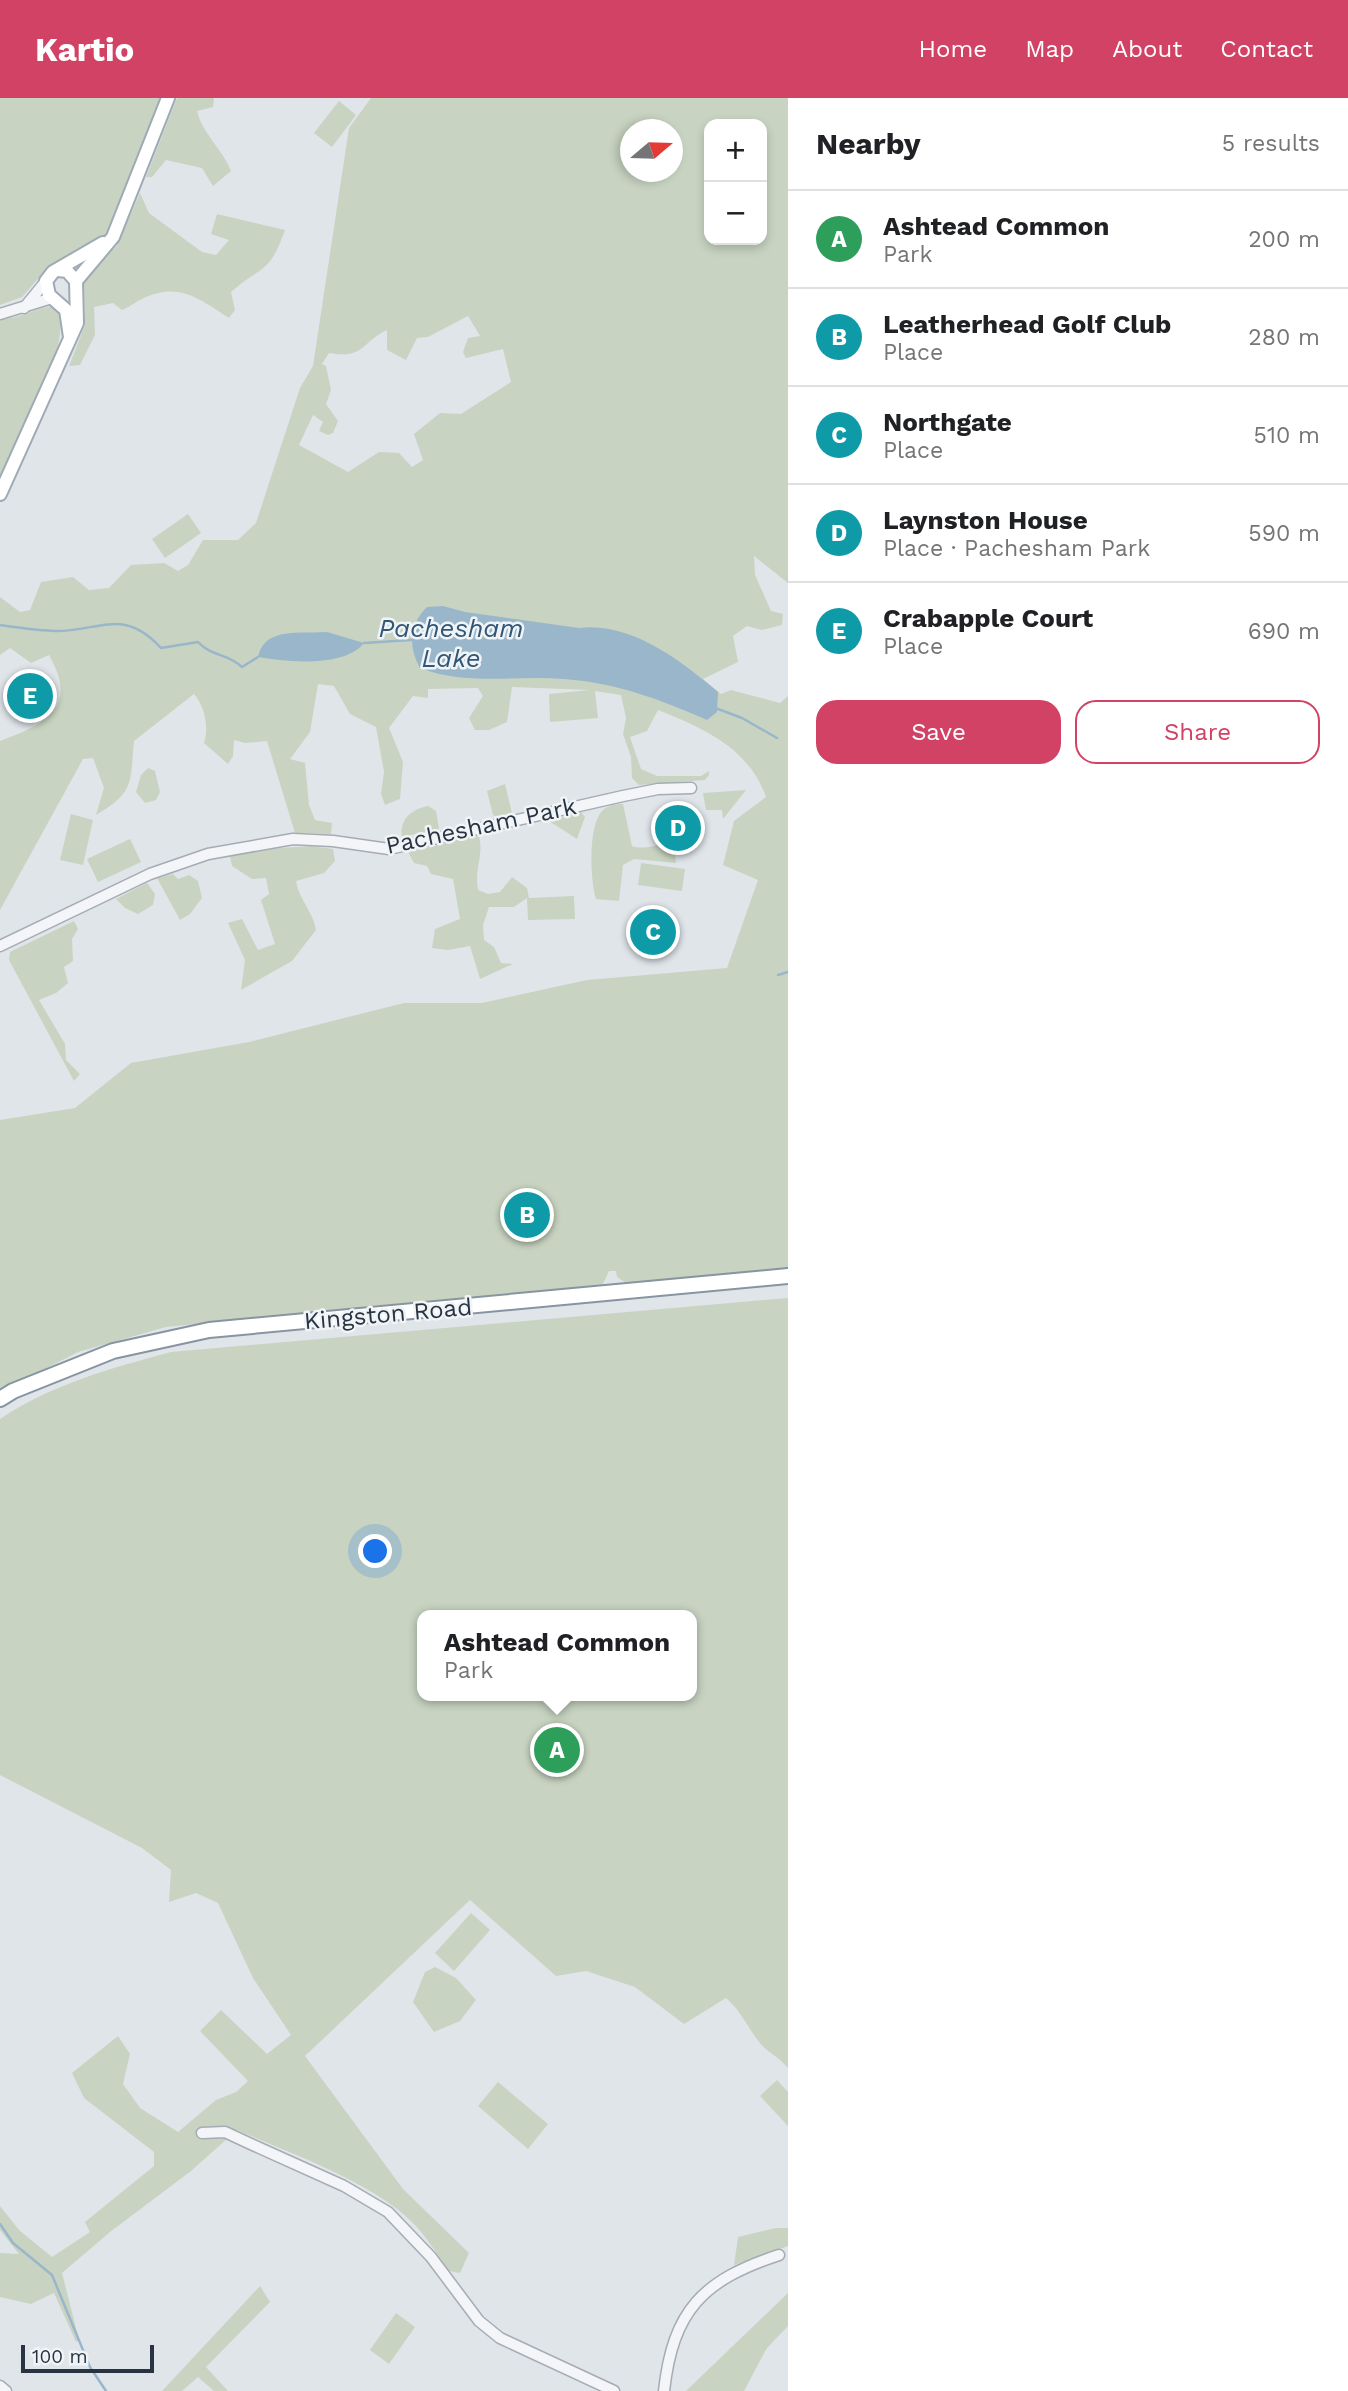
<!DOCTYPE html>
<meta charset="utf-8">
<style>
body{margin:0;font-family:"Work Sans",sans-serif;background:#f6f6f6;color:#202124}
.controls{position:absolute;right:21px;top:21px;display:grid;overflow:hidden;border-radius:14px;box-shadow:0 4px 10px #0003}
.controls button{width:63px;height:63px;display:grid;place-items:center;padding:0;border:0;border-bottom:2px solid #e0e0e0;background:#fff;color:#202124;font:35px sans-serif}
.compass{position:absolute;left:620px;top:21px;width:63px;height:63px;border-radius:50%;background:#fff;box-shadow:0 4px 10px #0003;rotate:71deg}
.scale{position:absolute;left:21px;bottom:18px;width:133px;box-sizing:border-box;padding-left:7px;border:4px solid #283442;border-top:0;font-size:19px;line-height:24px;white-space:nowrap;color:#283442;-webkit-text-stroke:5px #f0f4f7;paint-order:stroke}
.you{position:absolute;left:376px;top:1454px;width:24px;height:24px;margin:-18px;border:5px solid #fff;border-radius:50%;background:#1a73e8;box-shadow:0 0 0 10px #1a73e833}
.badge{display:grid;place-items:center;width:46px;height:46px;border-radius:50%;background:#d24265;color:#fff;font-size:23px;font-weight:700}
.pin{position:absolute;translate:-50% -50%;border:4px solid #fff;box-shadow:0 2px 7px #0006}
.popup{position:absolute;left:417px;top:1512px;width:280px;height:91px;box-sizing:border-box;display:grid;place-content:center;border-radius:14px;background:#fff;filter:drop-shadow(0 2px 5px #0005);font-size:23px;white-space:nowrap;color:#757577}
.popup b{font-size:26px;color:#202124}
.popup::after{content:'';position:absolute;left:50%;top:100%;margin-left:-14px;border:14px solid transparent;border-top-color:#fff}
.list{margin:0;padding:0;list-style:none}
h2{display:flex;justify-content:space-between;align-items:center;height:91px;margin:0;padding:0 28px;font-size:30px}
h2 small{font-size:23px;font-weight:400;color:#757577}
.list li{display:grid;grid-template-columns:46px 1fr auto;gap:21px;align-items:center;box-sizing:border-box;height:98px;padding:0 28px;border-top:2px solid #e0e0e0}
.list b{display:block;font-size:26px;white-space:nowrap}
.list p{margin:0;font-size:23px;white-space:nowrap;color:#757577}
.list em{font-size:23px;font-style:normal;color:#757577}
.actions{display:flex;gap:14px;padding:21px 28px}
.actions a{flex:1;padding:16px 0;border:2px solid #d24265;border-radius:21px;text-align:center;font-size:24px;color:#d24265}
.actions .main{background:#d24265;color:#fff}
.map{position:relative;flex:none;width:788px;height:2293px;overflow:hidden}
header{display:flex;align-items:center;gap:42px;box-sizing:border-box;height:98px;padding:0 35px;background:#d24265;color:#fff}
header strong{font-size:33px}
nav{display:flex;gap:38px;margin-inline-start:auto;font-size:24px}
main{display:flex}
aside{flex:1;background:#fff}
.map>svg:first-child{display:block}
.green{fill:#c8d4c1;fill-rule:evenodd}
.water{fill:#9ab6cb}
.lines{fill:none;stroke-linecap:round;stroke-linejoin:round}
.stream{stroke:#9ab6cb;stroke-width:2.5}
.minor-casing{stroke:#a5acb4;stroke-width:13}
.major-casing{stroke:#9faab6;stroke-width:16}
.highway-casing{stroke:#8794a1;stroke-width:18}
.minor{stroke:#f3f5f8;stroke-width:10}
.major{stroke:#fff;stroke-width:12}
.highway{stroke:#fff;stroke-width:14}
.labels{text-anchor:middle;stroke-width:5;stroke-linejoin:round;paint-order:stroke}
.street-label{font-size:24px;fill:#283442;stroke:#f0f4f7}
.water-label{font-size:26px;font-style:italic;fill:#315777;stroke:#f0f4f7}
</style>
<header>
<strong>Kartio</strong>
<nav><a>Home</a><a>Map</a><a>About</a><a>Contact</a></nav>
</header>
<main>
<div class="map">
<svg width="788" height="2293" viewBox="0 0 788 2293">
<rect width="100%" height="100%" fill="#e0e5ea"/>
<g class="green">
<polygon points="0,0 164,0 108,135 88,153 44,174 22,199 0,207"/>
<path d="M177 0H214L213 9 197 13C202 35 223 52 231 73L213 88 202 70 166 62 152 79H146Z"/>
<path d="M371 0H788V485L754 458 755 477 771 513 783 516 782 527 762 532 747 528 733 538 738 564 703 581 721 596 731 592 780 605 788 598V1171L626 1185 617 1179 616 1173H609L602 1188 576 1192 383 1207 166 1229 78 1254 0 1294V1022L75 1010 131 965 249 944 404 905H482L587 882 727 870 758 782 723 767 734 723 766 699C749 650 703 630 658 612L647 633 630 639 641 671 657 678H701L709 673V677L705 682 639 687 632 680 631 659 623 636 626 620 621 597 595 593 598 620 550 624 549 596 589 592 512 589 507 624 489 632H475L469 620 483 598 478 590 428 591V600L413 598 389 630 403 664 400 701 385 707 381 696 384 674 376 629 350 616 334 588 318 586 310 634 290 661 305 665 309 707 315 722 332 725 331 736 295 735 267 643 245 645 234 642 233 658 228 666 204 645C209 629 205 609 194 596L134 643C130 685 135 694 96 717L104 690 93 660 83 661 0 812V643C47 626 79 609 49 557L31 565 10 550 0 557V499L20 514 30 512 41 484 73 479 89 492 109 490 131 467 164 465 178 473 188 467 203 442H238L256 425 300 290 313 268 349 30ZM709 26H762V142H709ZM631 32H673V74H631ZM468 218 480 238 468 240 463 254 466 260 503 251 511 284 461 316 440 315 414 336 423 362 412 369 399 355 379 354 348 374 299 347 313 317 323 324 319 333 328 337 333 335 338 323 326 306 331 292 326 268 322 266 329 255C365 261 360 245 387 232V252L406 262 417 240 428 239Z"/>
<polygon points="339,3 356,17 332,49 314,35"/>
<path d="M140 95 149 115 202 154 216 157 229 142 211 136 217 116 285 132C269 177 263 166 231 194L235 212 229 220C199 201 179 183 142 201 135 204 130 209 122 212L113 205 94 209 95 237 80 267 69 268 85 227 84 186 91 171 117 148Z"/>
<path d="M52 208 59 214C69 259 20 340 0 383V221C19 221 33 211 52 208Z"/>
<polygon points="188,416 201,435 165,460 152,441"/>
<polygon points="148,670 155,673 160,694 156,702 145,705 136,694 141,677"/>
<polygon points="505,686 512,715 498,719 493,717 487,693"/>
<polygon points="746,692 723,721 722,712 706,712 703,695"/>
<path d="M623 706 632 748C647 753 658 744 674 746L676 765 634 761 623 767 619 803 596 801C590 781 588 728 602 713 608 707 616 706 623 706Z"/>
<path d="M428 708 436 713 439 731 402 739C399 721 412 711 428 708Z"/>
<polygon points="581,714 585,719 577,741 549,723"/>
<polygon points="71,716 93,722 83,767 60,762"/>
<path d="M479 737C484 760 474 769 478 792L488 796 500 794 512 779 527 790 529 800 574 798 575 821 528 822 527 800 514 809H489L483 827 484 842 494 849 501 865 513 866 480 881 470 848 448 852 432 850 435 831 460 821 453 781 431 776 427 768 414 765 408 754Z"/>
<polygon points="130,741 141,764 98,784 87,761"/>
<path d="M311 748 333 751 335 763 324 775 296 783C299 802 313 813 316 832L292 863 241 892 245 862 228 825 242 821 258 852 275 846 261 802 269 796 266 780 252 781 232 768 230 758 266 751Z"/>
<polygon points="641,765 685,771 682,793 638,787"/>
<polygon points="173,776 178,781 189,777 198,783 202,800 190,816 180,822 157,780"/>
<polygon points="147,785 155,796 153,807 138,816 125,810 116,801"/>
<polygon points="74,823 78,831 72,841 73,863 64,869 68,885 56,895 39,902 65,946 66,962 80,976 74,983 9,862 10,854"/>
<path d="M788 1200V1970C781 1962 775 1958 767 1952 752 1940 744 1915 726 1900L684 1926 635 1889 586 1873 556 1878 470 1802 305 1958 403 2091 469 2155 460 2175 449 2173C439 2159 429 2143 417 2129 378 2086 290 2055 237 2032L191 2073 110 2134 62 2175 79 2242 76 2244 54 2195 31 2206 0 2199V2155L19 2156 0 2132V2108L19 2132 52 2159 90 2134 85 2124 154 2068V2054L84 2000 72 1975 118 1938 130 1956 123 1986 140 2010 178 2034 216 2002 236 1994 248 1983 200 1933 221 1912 267 1956 291 1937 253 1880 218 1805 196 1795 169 1804 171 1772 142 1750 0 1677V1321C52 1286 112 1270 171 1254ZM422 1517H692V1598H422Z"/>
<polygon points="471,1815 490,1832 454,1873 435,1855"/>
<polygon points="435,1869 456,1880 476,1902 460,1923 434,1934 413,1904 425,1874"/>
<polygon points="777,1982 788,1994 788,2028 760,1998"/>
<polygon points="498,1984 548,2026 528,2051 478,2008"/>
<polygon points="776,2130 788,2130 788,2148 734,2167 738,2139"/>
<polygon points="260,2188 270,2204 206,2269 228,2293 214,2293 198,2279 182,2293 162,2293"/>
<polygon points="788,2195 788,2228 767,2250 744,2293 686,2293"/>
<polygon points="396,2215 415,2229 389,2266 370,2252"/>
</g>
<g class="water">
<path d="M443 508 465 514 579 530C631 524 680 562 718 594L717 614 707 622C658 601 618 585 564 581 516 577 465 588 420 570 408 548 409 527 427 509Z"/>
<path d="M327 534 364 545C344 570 286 564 258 559 264 528 302 536 327 534Z"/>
</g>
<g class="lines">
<g class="stream">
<path d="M0 527C20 530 40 533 60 533 103 531 125 511 161 550L198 544C212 559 227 555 242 569L258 559"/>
<polyline points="364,545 411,542"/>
<polyline points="718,611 742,620 777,640"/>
<polyline points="778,877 788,874"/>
<polyline points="0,2126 13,2145 52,2177 90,2269 106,2293"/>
</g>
<g class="minor-casing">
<g id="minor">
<polyline points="24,210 46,183"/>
<polyline points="0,216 52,200"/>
<polyline points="0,848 150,776 208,756 293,741 333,743 389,751 623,698 658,691 691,690"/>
<polyline points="202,2035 225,2034 253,2047 344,2088 388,2114 431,2159 479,2223 500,2240 614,2293"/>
<polyline points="0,2288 6,2293"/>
<path d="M664 2293C673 2212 703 2182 779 2157"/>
</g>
</g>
<g class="major-casing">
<g id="major">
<polyline points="76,183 113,139 168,0"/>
<polyline points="70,239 66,212 49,197 46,183 53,174 103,145"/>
<polyline points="0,396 77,225 76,183 67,173 58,172"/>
</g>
</g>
<g class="highway-casing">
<polyline id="highway" points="0,1301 13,1293 113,1253 209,1232 788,1178"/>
</g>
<use href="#minor" class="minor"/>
<use href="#major" class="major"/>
<use href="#highway" class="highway"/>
</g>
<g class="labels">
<g class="street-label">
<text transform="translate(481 728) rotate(-12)" y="8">Pachesham Park</text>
<text transform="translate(388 1216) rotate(-5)" y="8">Kingston Road</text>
</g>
<g class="water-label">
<text x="451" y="539">Pachesham<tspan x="451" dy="30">Lake</tspan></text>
</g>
</g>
</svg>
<div class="controls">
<button>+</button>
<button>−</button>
</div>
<svg class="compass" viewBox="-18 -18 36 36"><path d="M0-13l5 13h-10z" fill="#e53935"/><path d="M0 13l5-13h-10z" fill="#757577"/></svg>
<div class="scale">100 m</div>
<div class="you"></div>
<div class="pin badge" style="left:557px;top:1652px;background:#2e9e5b">A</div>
<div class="popup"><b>Ashtead Common</b>Park</div>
<div class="pin badge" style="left:527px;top:1117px;background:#0f9aa8">B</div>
<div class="pin badge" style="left:653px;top:834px;background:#0f9aa8">C</div>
<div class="pin badge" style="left:678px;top:730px;background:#0f9aa8">D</div>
<div class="pin badge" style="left:30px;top:598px;background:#0f9aa8">E</div>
</div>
<aside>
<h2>Nearby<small>5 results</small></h2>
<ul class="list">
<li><span class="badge" style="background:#2e9e5b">A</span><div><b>Ashtead Common</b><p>Park</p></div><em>200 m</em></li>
<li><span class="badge" style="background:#0f9aa8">B</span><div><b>Leatherhead Golf Club</b><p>Place</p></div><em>280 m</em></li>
<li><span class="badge" style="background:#0f9aa8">C</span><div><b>Northgate</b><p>Place</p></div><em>510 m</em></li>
<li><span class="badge" style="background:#0f9aa8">D</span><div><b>Laynston House</b><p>Place · Pachesham Park</p></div><em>590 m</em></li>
<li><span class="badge" style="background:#0f9aa8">E</span><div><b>Crabapple Court</b><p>Place</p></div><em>690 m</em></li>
</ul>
<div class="actions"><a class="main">Save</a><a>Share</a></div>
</aside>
</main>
